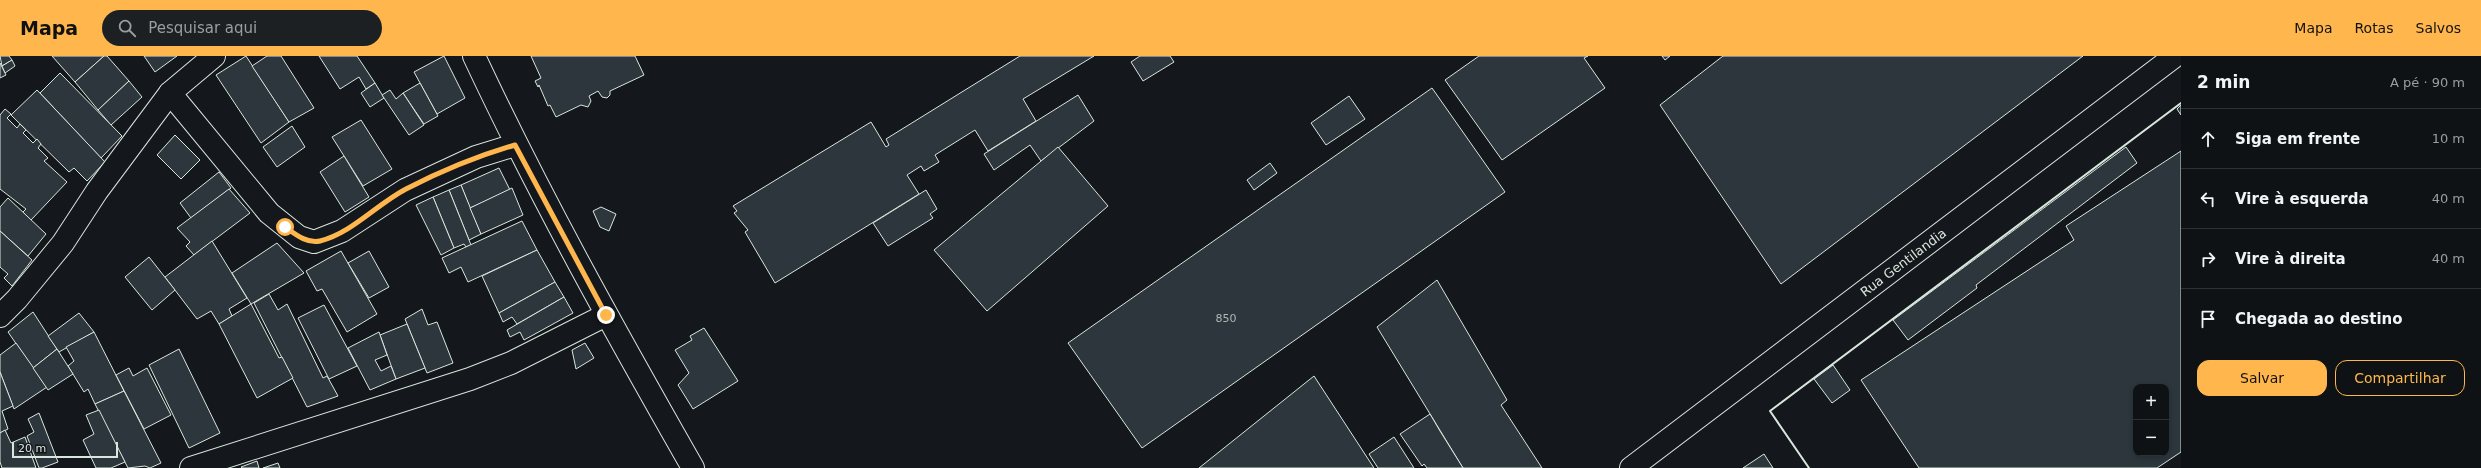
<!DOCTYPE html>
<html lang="pt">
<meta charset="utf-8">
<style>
body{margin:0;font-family:"DejaVu Sans",sans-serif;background:#1d2022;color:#f1f3f6}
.controls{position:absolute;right:12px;bottom:12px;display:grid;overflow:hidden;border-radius:8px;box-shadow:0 2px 6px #0003}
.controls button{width:36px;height:36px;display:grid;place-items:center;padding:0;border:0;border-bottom:1px solid #2f3234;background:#0f1215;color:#f1f3f6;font:20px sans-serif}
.scale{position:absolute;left:12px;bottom:10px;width:106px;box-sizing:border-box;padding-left:4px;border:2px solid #d8e6dc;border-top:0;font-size:11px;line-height:14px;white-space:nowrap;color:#d8e6dc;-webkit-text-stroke:3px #14181c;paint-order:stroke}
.stop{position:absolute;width:12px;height:12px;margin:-9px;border:3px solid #ffb74d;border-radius:50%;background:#fff}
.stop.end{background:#ffb74d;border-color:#fff;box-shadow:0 1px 4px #0008}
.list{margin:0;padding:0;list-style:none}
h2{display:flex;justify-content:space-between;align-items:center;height:52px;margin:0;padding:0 16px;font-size:17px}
h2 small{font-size:13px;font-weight:400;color:#9b9ea0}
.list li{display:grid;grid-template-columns:26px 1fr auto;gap:12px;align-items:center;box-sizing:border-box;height:60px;padding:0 16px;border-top:1px solid #2f3234}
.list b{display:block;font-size:15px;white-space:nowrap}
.list em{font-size:13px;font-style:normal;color:#9b9ea0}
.actions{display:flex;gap:8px;padding:12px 16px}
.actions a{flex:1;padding:9px 0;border:1px solid #ffb74d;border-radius:12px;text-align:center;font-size:14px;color:#ffb74d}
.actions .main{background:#ffb74d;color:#111}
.icon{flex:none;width:22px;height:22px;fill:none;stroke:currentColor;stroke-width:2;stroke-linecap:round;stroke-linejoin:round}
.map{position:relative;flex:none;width:2181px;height:412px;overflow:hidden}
header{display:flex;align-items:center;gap:24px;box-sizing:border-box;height:56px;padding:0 20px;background:#ffb74d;color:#111}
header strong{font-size:19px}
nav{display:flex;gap:22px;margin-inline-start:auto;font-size:14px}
.search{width:280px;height:36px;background:#1d2022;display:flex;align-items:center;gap:10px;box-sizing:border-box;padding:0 14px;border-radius:22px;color:#9b9ea0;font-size:15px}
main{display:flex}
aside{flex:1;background:#0f1215}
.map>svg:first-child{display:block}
.building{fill:#2c363c;stroke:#d8e6dc;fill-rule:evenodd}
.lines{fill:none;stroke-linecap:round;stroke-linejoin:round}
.minor-casing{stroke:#d8e6dc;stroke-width:24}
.major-casing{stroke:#d8e6dc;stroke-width:24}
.minor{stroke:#14181c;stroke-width:22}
.major{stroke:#14181c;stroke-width:22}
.wall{stroke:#d8e6dc;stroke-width:2}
.route{stroke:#ffb74d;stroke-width:5}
.labels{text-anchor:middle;stroke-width:3;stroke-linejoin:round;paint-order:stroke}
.number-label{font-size:11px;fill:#adbab4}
.street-label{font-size:13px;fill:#d8e6dc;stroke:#14181c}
</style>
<header>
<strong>Mapa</strong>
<div class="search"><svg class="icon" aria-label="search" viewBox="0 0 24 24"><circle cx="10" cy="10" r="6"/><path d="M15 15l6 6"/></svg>Pesquisar aqui</div>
<nav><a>Mapa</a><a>Rotas</a><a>Salvos</a></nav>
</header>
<main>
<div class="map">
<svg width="2181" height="412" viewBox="0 0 2181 412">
<rect width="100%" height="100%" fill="#14181c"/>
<g class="building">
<polygon points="0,0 9,0 12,4 2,10"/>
<polygon points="52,0 104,0 75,26"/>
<polygon points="104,0 107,0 129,25 98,54 75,26"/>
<polygon points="144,0 177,0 155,16"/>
<polygon points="246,0 289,66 261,87 216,19"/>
<polygon points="267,0 281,0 314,52 289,66 252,10"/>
<polygon points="319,0 357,0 375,27 366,33 359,21 340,33"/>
<polygon points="444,0 465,42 437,58 414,16"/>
<polygon points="531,0 635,0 644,19 610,35 610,39 607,42 602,41 598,35 589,40 591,45 588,51 581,49 556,61 550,49 548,50 539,29 538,31 535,25 541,22"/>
<polygon points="1020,0 1094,0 1023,43 1036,65 988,95 975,74 935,99 939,106 924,115 921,110 907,119 919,138 775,227 745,176 748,174 734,157 737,155 733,150 871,66 886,91 889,89 886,83"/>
<polygon points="1140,0 1170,0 1174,6 1143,25 1131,6"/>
<polygon points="1479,0 1588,0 1584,2 1605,32 1502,104 1445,24"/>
<polygon points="1662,0 1670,0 1665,4"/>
<polygon points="1723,0 2083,0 1781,228 1660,49"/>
<polygon points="12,4 15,10 5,17 2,10"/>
<polygon points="0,7 6,19 0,22"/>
<polygon points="60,17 122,80 101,102 40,37"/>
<polygon points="129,25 142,41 111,69 98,54"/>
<polygon points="375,27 384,42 370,51 361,37"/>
<polygon points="420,27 438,60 424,68 403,37"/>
<polygon points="1432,32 1505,136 1142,392 1068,287"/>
<polygon points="37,34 105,106 87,125 74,112 69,116 11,59"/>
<polygon points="390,34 396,43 403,37 424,69 409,79 382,39"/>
<polygon points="1078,39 1094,65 1041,105 1030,89 994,114 984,98"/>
<polygon points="1349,40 1365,63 1326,89 1311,67"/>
<polygon points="2181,49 2181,59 2177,53"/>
<polygon points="5,53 11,58 7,62 17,72 20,68 26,74 23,77 33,87 37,83 41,88 38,92 48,102 44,105 67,126 31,164 23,156 26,153 0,133 0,59"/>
<polygon points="361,64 392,113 363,130 332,81"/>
<polygon points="292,70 305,91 277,111 263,91"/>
<polygon points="175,79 200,104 181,123 157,99"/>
<polygon points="1058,91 1108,150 987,255 934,194"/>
<polygon points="2126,91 2137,107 1976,229 1977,232 1908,284 1893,264"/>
<path d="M2181 95V396L2157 412H1919L1861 324 2074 184 2066 170ZM2136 331H2166V397H2136Z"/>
<polygon points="344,100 369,141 345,156 320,116"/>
<polygon points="1270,107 1277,117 1254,134 1247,124"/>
<polygon points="499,112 510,134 470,152 461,129"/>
<polygon points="219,116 231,132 191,162 180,147"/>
<polygon points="461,129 481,178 469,184 449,134"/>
<polygon points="512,132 523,159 481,178 470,152"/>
<polygon points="229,133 250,157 194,199 186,190 190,186 177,172"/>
<polygon points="449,134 471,189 466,191 464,188 454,192 433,141"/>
<polygon points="926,134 937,153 930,158 933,162 888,190 873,167"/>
<polygon points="433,141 454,192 441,199 416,149"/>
<polygon points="8,142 46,178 28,200 0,175 0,151"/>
<polygon points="601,151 616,158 609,175 600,171 593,155"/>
<polygon points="522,165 537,194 468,226 461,211 449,217 442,202"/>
<polygon points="0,175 32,204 12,230 4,222 8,218 0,211"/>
<polygon points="212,185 247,242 229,253 232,260 219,268 211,255 197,263 165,221"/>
<polygon points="277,187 304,217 251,248 232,217"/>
<polygon points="537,194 555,226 499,257 482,220"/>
<polygon points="341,195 377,258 347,276 322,233 317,235 306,215"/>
<polygon points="369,195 389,231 369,242 348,207"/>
<polygon points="149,201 175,234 152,254 125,221"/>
<polygon points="1437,224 1507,344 1501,349 1542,412 1463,412 1377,271"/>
<polygon points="555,226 564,241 517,268 512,261 503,266 499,257"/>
<polygon points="269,238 278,254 287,248 323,322 327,320 338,340 307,351 254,247"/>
<polygon points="564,241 573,257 524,284 520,276 510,281 507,274"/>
<polygon points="251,248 279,302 282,301 293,322 257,342 219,268"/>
<polygon points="324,249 357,310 329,323 298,262"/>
<polygon points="422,253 428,269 437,266 453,307 427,317 405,263"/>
<polygon points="33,256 57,293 33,312 8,276"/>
<polygon points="79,257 94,276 59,296 48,280"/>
<polygon points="407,268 425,312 396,323 380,279"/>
<polygon points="704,272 738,325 693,353 678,329 689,317 675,294 692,284 690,280"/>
<polygon points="94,276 124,335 95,348 88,333 84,336 68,310 74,305 66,291"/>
<polygon points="379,276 387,299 375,304 381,315 391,310 396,323 370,334 348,292"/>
<polygon points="16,287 47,331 14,353 0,316 0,299"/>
<polygon points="585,287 594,302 576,313 572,294"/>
<polygon points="57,293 73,318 48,334 33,312"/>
<polygon points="179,293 220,377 189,392 149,309"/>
<polygon points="1833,309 1850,334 1832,347 1814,323"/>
<polygon points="129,312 133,320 147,312 171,359 144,373 116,319"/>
<polygon points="0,316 13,350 2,355 8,373 0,377"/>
<polygon points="1314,320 1374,412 1199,412"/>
<polygon points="124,335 161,407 150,412 145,410 128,412 95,348"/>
<polygon points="99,354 125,406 111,412 96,412 83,384 94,378 86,359"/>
<polygon points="39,357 58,406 42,412 39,412 27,380 34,376 28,363"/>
<polygon points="1430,358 1440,375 1463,412 1427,412 1424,408 1422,410 1400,378"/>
<polygon points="5,374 11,387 25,381 36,412 2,412 0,406 0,377"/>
<polygon points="1394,381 1414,412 1378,412 1369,398"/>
<polygon points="1764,398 1773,412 1743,412"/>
<polygon points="257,405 259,412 242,412 241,411"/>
<polygon points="278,407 280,412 263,412"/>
</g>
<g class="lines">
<g class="minor-casing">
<g id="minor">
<polyline points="170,37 269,157 299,181 314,186 342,175 405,134 476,101 515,89"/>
<polyline points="0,260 17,243 63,187 97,135 170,37 214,0"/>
<polyline points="191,412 470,323 511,307 606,259"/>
<polyline points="1631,412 2175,0"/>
</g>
</g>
<g class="major-casing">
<path id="major" d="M474 0C540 141 616 277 693 412"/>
</g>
<use href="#minor" class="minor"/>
<use href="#major" class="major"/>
<polyline class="wall" points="1809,412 1770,355 2181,47"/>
</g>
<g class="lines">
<path class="route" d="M285 171C295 178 307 188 320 185 352 177 377 148 406 133 441 115 477 100 515 89L606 259"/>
</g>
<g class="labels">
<g class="number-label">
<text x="1226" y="266">850</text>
</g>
<g class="street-label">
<text transform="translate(1903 206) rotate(-37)" y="5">Rua Gentilandia</text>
</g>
</g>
</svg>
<div class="controls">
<button>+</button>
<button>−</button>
</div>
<div class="scale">20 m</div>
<div class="stop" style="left:285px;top:171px"></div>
<div class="stop end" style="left:606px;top:259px"></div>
</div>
<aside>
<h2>2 min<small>A pé · 90 m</small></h2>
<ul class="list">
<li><svg class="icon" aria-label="ahead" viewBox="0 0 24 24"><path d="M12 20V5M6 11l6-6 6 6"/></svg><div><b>Siga em frente</b></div><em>10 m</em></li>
<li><svg class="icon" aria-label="left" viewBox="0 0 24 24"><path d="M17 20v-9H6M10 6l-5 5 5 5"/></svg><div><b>Vire à esquerda</b></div><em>40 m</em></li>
<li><svg class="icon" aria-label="right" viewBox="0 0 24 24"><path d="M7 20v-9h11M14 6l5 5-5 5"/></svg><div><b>Vire à direita</b></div><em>40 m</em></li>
<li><svg class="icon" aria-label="arrive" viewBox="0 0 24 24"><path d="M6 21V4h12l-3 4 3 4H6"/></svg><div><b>Chegada ao destino</b></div></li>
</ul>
<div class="actions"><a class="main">Salvar</a><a>Compartilhar</a></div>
</aside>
</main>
